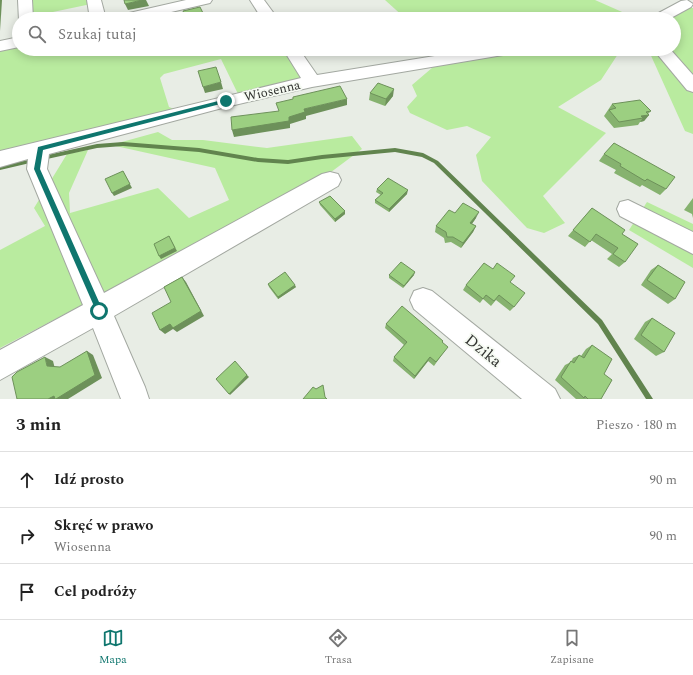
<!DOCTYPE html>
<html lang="pl">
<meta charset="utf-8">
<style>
body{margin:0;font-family:Spectral,serif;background:#f2f2f2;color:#222}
.stop{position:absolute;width:12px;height:12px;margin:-9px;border:3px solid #0f766e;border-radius:50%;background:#fff}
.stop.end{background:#0f766e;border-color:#fff;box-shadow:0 1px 4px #0008}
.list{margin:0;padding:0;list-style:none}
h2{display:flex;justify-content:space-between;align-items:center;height:52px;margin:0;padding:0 16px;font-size:17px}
h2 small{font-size:13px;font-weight:400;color:#767676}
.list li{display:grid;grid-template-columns:26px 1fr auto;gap:12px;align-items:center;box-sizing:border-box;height:56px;padding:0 16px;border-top:1px solid #e0e0e0}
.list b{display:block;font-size:15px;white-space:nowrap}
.list p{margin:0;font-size:13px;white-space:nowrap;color:#767676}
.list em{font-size:13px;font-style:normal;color:#767676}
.icon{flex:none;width:22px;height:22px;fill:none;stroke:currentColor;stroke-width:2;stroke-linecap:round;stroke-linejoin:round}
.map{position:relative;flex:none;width:693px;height:399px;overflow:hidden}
.search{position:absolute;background:#fff;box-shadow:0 2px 10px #0003;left:12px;right:12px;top:12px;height:44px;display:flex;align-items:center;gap:10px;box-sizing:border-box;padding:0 14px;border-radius:22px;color:#767676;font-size:15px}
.sheet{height:220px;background:#fff}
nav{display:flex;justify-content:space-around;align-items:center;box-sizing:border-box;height:56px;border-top:1px solid #e0e0e0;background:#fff;font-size:11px;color:#767676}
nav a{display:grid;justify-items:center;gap:2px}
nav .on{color:#0f766e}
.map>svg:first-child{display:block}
.green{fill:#b9eb9f}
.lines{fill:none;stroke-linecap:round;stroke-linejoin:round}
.stream{fill:#61844e;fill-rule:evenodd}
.minor-casing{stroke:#a3a8a1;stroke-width:2}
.minor{fill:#fff;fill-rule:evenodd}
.wall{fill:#86b26f}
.shaded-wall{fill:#6d915a}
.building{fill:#9ccf81;stroke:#6d915a}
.route{fill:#0f766e}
.labels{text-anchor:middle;stroke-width:3.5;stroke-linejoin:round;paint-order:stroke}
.street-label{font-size:13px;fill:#313330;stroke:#f5faf2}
.near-street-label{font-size:16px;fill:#313330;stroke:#f5faf2}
</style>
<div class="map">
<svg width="693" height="399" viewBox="0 0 693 399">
<rect width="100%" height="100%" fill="#e8ede5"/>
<g class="green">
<polygon points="29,0 90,0 91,4 29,17"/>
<polygon points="385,0 595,0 638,19 406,19"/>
<polygon points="686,8 693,8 693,134 685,131 648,49 674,49 674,19 667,19"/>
<polygon points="19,44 19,49 284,49 302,76 300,79 238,94 221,59 164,74 160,78 169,107 177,110 0,153 0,48"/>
<polygon points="439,49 612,49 618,54 601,80 558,107 606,133 543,196 565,223 544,233 527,228 482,181 476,155 491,137 467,126 447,130 410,113 407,107 417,96 412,85 446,56"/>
<polygon points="158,132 172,140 203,140 267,148 352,136 362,149 319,181 0,348 0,250 45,226 34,208 67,154 88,150 69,193 70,213 158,188 189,218 229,200 215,168 111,145"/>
<polygon points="647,202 693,224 693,268 629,230"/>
</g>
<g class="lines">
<g class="stream">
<polygon points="123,142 199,148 258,158 288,160 322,155 395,148 423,153 438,161 602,320 653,399 646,399 598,324 434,163 422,157 395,152 322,159 288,164 258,162 199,152 123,146 97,148 47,159 45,157 47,155 97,144"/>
<polygon points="28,160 30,161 30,163 0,170 0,166"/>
</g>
<g class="minor-casing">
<g id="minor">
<polygon points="18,0 32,0 33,19 19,19 19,21"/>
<polygon points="87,0 101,0 106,19 90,19"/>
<polygon points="186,0 212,0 210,3 141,19 113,19 116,16"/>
<polygon points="250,0 264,0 278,19 262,19"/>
<polygon points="687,0 693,4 691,7 669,19 650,19 653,16 681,1"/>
<polygon points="19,37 19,47 0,51 0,41"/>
<polygon points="283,49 299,49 317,75 478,49 517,49 515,52 509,54 312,87 226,107 49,154 47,169 104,293 322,174 330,172 338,174 341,180 338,186 114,316 145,387 149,399 121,399 93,328 0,380 0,350 83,305 27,169 28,159 0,167 0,151 301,78"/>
<polygon points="653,49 670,49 693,75 693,92 687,90"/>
<polygon points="628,200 693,232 693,254 620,216 617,209 620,202"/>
<polygon points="423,288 432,291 555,389 560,399 522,399 414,309 410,300 414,291"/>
</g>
</g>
<use href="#minor" class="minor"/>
</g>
<g class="wall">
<polygon points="370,93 393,96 385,106 369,100"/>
<polygon points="612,104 651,111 648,114 649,115 644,121 640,122 638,125 614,128 604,116"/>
<polygon points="604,154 666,189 660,195 642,185 640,187 614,173 616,170 599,161"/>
<polygon points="377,189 407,194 389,212 375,203 375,200 381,195 376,192"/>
<polygon points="693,198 693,218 692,214 684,210"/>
<polygon points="319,202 345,211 345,214 335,222 320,205"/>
<polygon points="592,208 622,234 625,262 619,267 607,259 612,254 591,240 585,247 568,236"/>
<polygon points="455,213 476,218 472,224 476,226 473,232 461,248 451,242 445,243 444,238 435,232 436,226"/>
<polygon points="658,265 675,299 668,304 641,285 651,270"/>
<polygon points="389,275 414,275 403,288 389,278"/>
<polygon points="510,282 514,307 510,311 496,300 491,306 483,299 480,303 463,290 466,285"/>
<polygon points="268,284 296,287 278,299 269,287"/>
<polygon points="652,318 664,352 656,356 634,339 645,322"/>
<polygon points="386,324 442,342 445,350 434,366 428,361 414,379 393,361 394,357 404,345 385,328"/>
<polygon points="592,345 604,374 601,399 576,399 555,380 565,365 571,362 573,358 579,355 581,356 586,349"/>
</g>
<g class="shaded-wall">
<polygon points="0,0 2,0 0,31"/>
<polygon points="142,0 146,0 149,6 128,10 125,4"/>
<polygon points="221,82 223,89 205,93 203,87"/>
<polygon points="394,89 393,96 385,106 386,99"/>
<polygon points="347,99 347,105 306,116 306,119 290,124 290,128 234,137 232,130 289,117 304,109"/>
<polygon points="649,115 644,121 640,122 643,118 641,116"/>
<polygon points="123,171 132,188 114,196 112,193"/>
<polygon points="408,190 407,194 389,212 389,209"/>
<polygon points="345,211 345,214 335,222 335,219"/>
<polygon points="479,212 476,218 468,229 470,223"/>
<polygon points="476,226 473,232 461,248 463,243"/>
<polygon points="169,236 177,251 161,259 159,256"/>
<polygon points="415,272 414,275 403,288 404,286"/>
<polygon points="182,277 186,282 204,316 177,332 173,329 165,334 160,330"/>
<polygon points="295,285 296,287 278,299 278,297"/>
<polygon points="87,351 93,355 102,378 68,399 48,399"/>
<polygon points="45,357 53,361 55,369 47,366"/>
<polygon points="430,357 428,361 414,379 415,376"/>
<polygon points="247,375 249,377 230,395 229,394"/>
</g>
<g class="building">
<polygon points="124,0 142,0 125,4"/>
<polygon points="200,7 206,19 186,19 183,11"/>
<polygon points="368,15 370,19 348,19"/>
<polygon points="216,67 221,82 203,87 198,71"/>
<polygon points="378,83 394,89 386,99 370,93"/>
<polygon points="340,86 347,99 304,109 305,112 289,117 289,121 232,130 231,117 279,111 276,103 293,99 293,97"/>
<polygon points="640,100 651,111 646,112 649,115 641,116 643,118 619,122 609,110 616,108 612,104"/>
<polygon points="614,143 675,177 666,189 647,179 645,181 620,166 621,164 604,154"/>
<polygon points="123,171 130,184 112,193 105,179"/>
<polygon points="388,178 408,190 389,209 375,200 383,193 377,189"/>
<polygon points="330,196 345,211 335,219 319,202"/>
<polygon points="463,203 479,212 470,223 476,226 463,243 453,237 447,237 446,232 436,226 449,210 455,213"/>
<polygon points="592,208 625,230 622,234 638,244 625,262 613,254 618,248 596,234 590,242 573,230"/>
<polygon points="169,236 175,248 159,256 154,244"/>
<polygon points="401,262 415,272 404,286 389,275"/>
<polygon points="484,263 493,269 497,263 515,276 510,282 525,293 514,307 499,295 494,301 486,295 483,299 466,285"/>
<polygon points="658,265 685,282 675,299 647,280"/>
<polygon points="285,272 295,285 278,297 268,284"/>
<polygon points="182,277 201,311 173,328 170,324 160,330 152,313 171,302 164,287"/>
<polygon points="402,306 443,341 442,342 448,347 436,362 430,357 415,376 394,357 407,342 386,324"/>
<polygon points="652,318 675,333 664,352 641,335"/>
<polygon points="592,345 612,359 604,374 612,380 601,399 588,399 585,396 584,398 561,377 571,361 574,363 579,355 584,358"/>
<polygon points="87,351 95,375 56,399 55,399 54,396 48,399 17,399 12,377 17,372 45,357 47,366 60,367"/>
<polygon points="235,361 247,375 229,394 216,379"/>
<polygon points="323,385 325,397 327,399 303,399 313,387 316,389"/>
</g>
<polygon class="route" points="226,99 228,102 43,150 40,169 103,311 99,314 97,313 34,169 38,147"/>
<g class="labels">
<g class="street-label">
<text transform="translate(272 90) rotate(-13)" y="5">Wiosenna</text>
</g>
<g class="near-street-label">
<text transform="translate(484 350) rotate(39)" y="6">Dzika</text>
</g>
</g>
</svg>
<div class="stop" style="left:99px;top:311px"></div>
<div class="stop end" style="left:226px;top:101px"></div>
<div class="search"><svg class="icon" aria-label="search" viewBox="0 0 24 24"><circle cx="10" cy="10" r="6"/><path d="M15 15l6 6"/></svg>Szukaj tutaj</div>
</div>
<section class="sheet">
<h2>3 min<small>Pieszo · 180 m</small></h2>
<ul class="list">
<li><svg class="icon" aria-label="ahead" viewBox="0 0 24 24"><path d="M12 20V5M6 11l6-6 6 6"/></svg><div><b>Idź prosto</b></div><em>90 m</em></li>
<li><svg class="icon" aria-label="right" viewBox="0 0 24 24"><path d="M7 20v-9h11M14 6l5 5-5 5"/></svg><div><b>Skręć w prawo</b><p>Wiosenna</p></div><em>90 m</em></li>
<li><svg class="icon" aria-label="arrive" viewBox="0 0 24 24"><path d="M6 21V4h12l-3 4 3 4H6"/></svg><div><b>Cel podróży</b></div></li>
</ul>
</section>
<nav>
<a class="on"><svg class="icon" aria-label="map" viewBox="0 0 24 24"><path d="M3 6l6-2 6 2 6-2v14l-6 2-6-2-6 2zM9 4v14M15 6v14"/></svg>Mapa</a>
<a><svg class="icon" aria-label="directions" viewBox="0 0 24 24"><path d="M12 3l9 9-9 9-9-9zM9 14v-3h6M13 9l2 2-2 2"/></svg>Trasa</a>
<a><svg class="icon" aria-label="saved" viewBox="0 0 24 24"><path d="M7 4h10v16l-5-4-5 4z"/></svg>Zapisane</a>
</nav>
